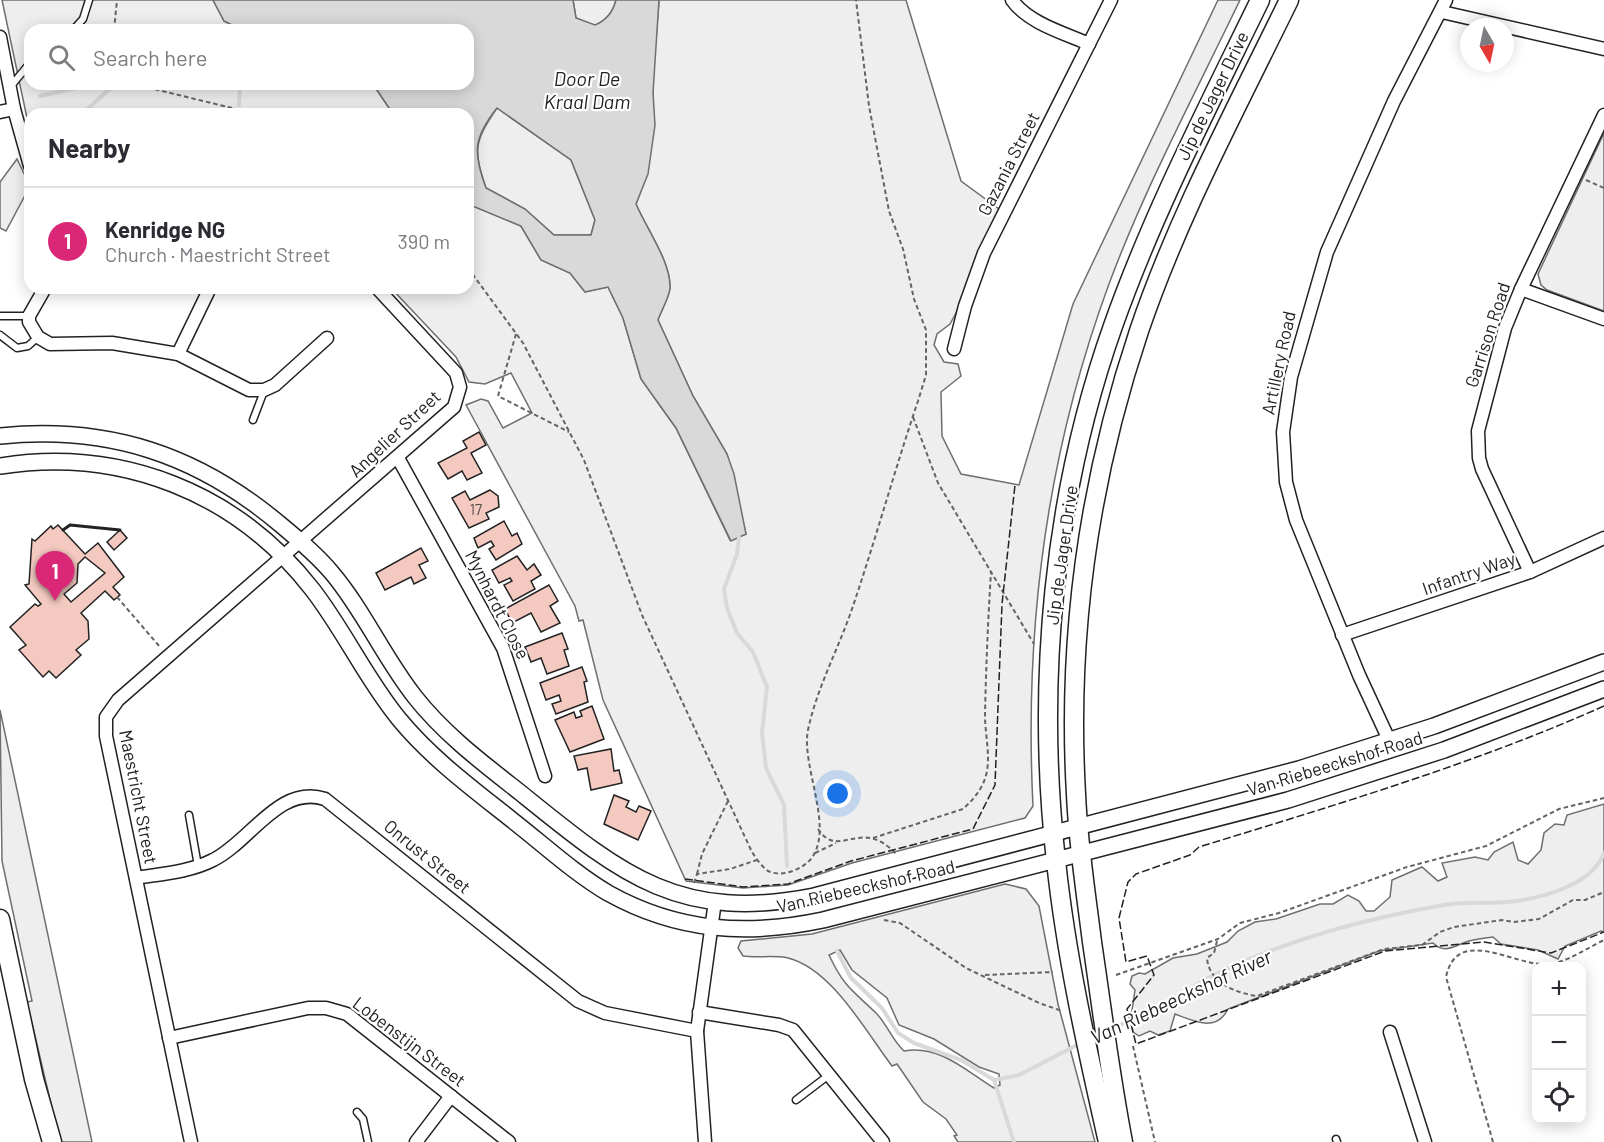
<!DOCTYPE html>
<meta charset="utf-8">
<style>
body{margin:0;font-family:Barlow,sans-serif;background:#f7f7f7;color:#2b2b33}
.controls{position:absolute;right:18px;bottom:18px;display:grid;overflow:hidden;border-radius:12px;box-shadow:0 3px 15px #0003}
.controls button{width:54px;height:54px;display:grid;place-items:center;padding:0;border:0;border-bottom:2px solid #e1e1e2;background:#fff;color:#2b2b33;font:30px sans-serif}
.compass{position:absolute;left:1460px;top:18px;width:54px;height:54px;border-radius:50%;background:#fff;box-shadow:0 3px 15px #0003;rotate:171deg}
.you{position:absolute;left:838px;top:794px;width:21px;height:21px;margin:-15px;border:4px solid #fff;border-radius:50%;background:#1a73e8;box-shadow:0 0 0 9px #1a73e833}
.badge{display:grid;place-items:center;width:39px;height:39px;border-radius:50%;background:#db2777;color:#fff;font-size:20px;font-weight:700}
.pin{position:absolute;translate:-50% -50px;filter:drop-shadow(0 2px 3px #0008)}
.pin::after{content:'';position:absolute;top:32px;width:21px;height:18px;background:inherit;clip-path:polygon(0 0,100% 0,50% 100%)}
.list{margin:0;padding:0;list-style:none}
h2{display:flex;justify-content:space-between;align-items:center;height:78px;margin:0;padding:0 24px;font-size:26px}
h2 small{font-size:20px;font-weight:400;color:#7c7c81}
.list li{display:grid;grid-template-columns:39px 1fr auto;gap:18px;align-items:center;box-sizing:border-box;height:108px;padding:0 24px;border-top:2px solid #e1e1e2}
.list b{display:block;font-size:22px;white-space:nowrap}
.list p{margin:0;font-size:20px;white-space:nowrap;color:#7c7c81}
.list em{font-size:20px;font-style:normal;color:#7c7c81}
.icon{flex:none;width:33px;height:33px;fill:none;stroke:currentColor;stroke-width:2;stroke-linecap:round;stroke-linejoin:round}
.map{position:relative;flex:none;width:1604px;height:1142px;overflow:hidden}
.search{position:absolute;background:#fff;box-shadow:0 3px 15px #0003;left:24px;top:24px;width:450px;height:66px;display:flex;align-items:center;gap:15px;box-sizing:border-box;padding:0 21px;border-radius:18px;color:#7c7c81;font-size:22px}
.panel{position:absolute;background:#fff;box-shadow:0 3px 15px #0003;left:24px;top:108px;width:450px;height:186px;border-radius:18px}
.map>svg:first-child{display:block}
.green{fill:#eee;stroke:#6f6f6f;stroke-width:1.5;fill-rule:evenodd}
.water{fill:#d9d9d9;stroke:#6f6f6f;stroke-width:1.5;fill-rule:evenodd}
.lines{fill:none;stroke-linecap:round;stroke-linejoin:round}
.stream{stroke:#d9d9d9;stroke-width:4}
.building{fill:#f3c9c0;stroke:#222;stroke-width:1.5;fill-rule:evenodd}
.service-casing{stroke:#222;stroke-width:9}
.minor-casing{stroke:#222;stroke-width:15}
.tertiary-casing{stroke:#222;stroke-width:18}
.secondary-casing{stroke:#222;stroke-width:21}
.path{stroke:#646464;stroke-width:2;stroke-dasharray:4.5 3;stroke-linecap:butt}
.service{stroke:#fff;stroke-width:6}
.minor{stroke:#fff;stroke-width:12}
.tertiary{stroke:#fff;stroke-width:15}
.secondary{stroke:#fff;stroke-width:18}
.fence{stroke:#222;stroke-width:1.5;stroke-dasharray:8 3;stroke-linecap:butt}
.wall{stroke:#222;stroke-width:3}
.labels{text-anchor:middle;stroke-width:4.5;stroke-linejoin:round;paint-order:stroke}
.number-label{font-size:15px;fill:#564c4a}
.street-label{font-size:18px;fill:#222;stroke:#fff}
.water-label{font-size:20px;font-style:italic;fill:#222;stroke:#fff}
</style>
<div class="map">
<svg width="1604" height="1142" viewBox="0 0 1604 1142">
<rect width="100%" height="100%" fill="#fff"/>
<g class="green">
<polygon points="2,0 213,0 224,21 242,30 30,30 30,84 373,84 393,114 30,114 30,132"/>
<path d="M573 0H616C613 12 607 19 595 26L576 18Z"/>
<path d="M659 0H906L961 181 999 209 977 254 956 313 950 324 937 334 934 345 944 362 958 364 961 376 941 392 942 436 961 474 1019 485 1073 304 1218 0H1240C1195 94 1145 187 1109 284 1047 452 1024 628 1033 806L1025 818 852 863 788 885 743 888 686 881 603 700 583 620 579 621 575 606 466 405 481 399 488 401 503 428 532 413 511 373 485 384 469 382 456 357 391 288H468V196L471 205 521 226 541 260 570 273 585 292 608 287 623 318 641 379 676 428 730 540 746 534 727 454 693 396 658 320C661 311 669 298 670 288 671 262 646 228 636 204 652 164 653 135 653 94 653 63 657 31 659 0Z"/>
<path d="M497 108 571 160 595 220 591 235H554L525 209 486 188C473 150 474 142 497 108Z"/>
<polygon points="1604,133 1604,311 1547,290 1541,285 1538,274"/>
<polygon points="17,159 30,186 6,231 0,228 0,182"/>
<polygon points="0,710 92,1142 60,1142 27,1002 32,1001 2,861"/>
<path d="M1604 804V932L1601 931 1565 946 1558 959 1538 950 1501 944 1493 937C1485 938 1477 939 1469 941 1455 945 1445 955 1433 943L1379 951 1228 1009C1216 1033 1194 1021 1175 1014L1170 1031 1158 1035 1150 1031 1139 1036 1133 1032 1131 1017 1135 990 1130 984 1132 976 1139 973 1145 974 1173 958 1197 954 1227 942 1238 931 1255 922 1276 919 1320 904H1333L1348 895 1359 901 1366 911H1374L1390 897 1392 880 1422 867 1438 881 1447 877 1442 863 1475 857 1488 860 1494 852 1513 842 1518 860 1528 864 1541 850 1544 833 1555 824 1564 825 1567 815Z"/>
<path d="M1005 884 1026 889 1039 906 1058 1004 1095 1142H958L954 1136 957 1135 946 1119 923 1102 897 1064 892 1066C866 1032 832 969 788 958 776 955 756 958 743 956L738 948 741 941 812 934ZM840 950 852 970 887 998 899 1025 934 1039 979 1067 999 1074 1000 1085 994 1088C965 1070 940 1045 904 1051 892 1040 887 1024 876 1013 852 990 844 987 829 955Z"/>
</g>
<path class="water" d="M213 0H573L576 18 595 25C607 20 613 12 616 0H659L653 93 655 125 648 174 636 204C646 228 671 262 670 288 669 298 661 311 658 320L693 396 727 454 734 474 746 534 731 541 676 428 641 379 623 318 608 287 585 292 570 273 541 260 521 226 470 205 468 196V114H393L373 84H468V30H242L224 21ZM497 108 571 160 595 220 591 235H554L525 209 486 188C473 153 473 138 497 108Z"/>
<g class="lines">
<g class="stream">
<polyline points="40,96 94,84"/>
<polyline points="239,105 240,84"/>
<polyline points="82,114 115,84"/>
<polyline points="238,114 239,110"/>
<polyline points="739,537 737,554 724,589 727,608 737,633 753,652 767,687 762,733 766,768 784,805 787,866"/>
<polyline points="837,951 851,978 882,1008 898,1033 914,1043 961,1060 994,1080 1014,1142"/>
<path d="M1109 1030C1134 1019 1160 1008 1183 994 1191 989 1198 983 1206 979 1279 942 1363 919 1444 905 1465 901 1486 904 1507 902 1539 899 1592 886 1604 853"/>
<polyline points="994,1080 1019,1075 1081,1043"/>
</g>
</g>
<g class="building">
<polygon points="479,432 486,445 471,453 482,473 467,480 462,471 448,479 438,463 467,448 463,441"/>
<polygon points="490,490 498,496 499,507 486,513 489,519 469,528 452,498 465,491 470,500"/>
<polygon points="504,521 512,536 517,533 522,544 496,560 489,549 494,546 491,541 478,548 474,538"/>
<path d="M58 525 85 554 98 543 124 577 113 587 120 595 114 600 105 591 81 613 88 621 89 639 76 650 81 655 56 678 49 671 43 677 19 650 26 645 10 627 35 604 38 606 41 604 25 585 29 584 32 539 35 541 51 526 53 529ZM85 557 105 573 71 602 64 594 77 583 78 564Z"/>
<polygon points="120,530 127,538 114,550 107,542"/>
<polygon points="421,548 428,561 419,565 426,578 414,584 411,577 385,590 376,573"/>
<polygon points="517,556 527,570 534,564 541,575 531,581 535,589 513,601 504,585 512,581 510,578 499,583 492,570"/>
<polygon points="549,585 558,601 550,606 560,623 541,632 531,613 512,623 505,609"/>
<polygon points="562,633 568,649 564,650 569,666 547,674 541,658 531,662 525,647"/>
<polygon points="582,667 587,681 584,682 588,702 556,714 552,704 561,701 559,695 546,700 540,683"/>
<polygon points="592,706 604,739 570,752 555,720 574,712 576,718 582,716 580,711"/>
<polygon points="611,749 614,771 619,770 622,783 591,790 587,768 578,770 574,756"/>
<polygon points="614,795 629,801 626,807 636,812 639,806 651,811 638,840 604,824"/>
</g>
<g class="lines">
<g class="service-casing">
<g id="service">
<polyline points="73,30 83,19 89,0"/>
<polyline points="11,86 30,63"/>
<polyline points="0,316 29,316"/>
<polyline points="0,335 17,348 28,346 38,337"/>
<polyline points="253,420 264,391"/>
<polyline points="189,815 198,866"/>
<polyline points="796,1100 829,1075"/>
<polyline points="357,1112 363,1119 368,1142"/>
<polyline points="1336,1139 1337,1142"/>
</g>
</g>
<g class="minor-casing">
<g id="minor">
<path d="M1012 0C1028 23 1064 33 1089 44"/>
<polyline points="1442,12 1604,49"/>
<polyline points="0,37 14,109 30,166"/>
<polyline points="0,112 14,109"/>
<polyline points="45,288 29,316 29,322 38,337 50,344 112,343 178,354 249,390 264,390 275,385 327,338"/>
<polyline points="1521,289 1604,319"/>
<polyline points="954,349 965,306 984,253 1111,0"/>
<polyline points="178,354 210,288"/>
<polyline points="398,458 503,648 545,776"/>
<polyline points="1530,572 1482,469 1479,458 1478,431 1505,328 1521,289 1604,115"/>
<polyline points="1342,635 1530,572 1604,538"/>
<polyline points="1390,742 1359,675 1296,520 1286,482 1283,432 1291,377 1327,252 1394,101 1446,0"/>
<path d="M136 878C160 874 190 872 213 860 250 842 279 784 325 799L578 1001 605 1013 697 1031"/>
<polyline points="699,1012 779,1025 793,1030 883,1142"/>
<polyline points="1390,1032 1425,1142"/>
<polyline points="169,1038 308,1008 326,1008 347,1014 509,1142"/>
<polyline points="191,1142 106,736 106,717 118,700 454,407 460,387 456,373 377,288"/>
<polyline points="416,1142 451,1096"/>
<polyline points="705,1142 697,1031 715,901"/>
</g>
</g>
<g class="tertiary-casing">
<g id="tertiary">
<path d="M0 436C109 425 198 455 281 525 299 540 317 555 332 573 364 611 384 658 415 697 445 735 484 764 522 794 621 874 679 923 814 896L1299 769 1434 726 1604 662"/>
<path d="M0 466C121 447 236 492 312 589 344 630 366 679 399 719 431 758 473 789 512 820 543 844 574 873 608 893 678 932 747 936 823 920L1288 800 1444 750 1604 689"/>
</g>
</g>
<g class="secondary-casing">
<g id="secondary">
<polyline points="0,919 34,1079 52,1142"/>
<path d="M1108 1142C1087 1049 1066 956 1056 861 1036 683 1053 495 1113 326 1153 213 1208 107 1260 0"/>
<path d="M1123 1142C1110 1075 1102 1009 1092 942 1086 893 1078 844 1076 794 1067 637 1089 480 1139 331 1178 216 1236 109 1289 0"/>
</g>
</g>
<g class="path">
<polyline points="114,30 117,0"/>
<polyline points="133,84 257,114"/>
<polyline points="1586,180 1604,188"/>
<path d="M468 268 523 343 584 460 642 615 751 850C755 857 761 866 768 871 782 878 805 869 813 856 833 824 801 765 808 730 817 687 839 648 853 606 876 538 895 469 918 401L926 375V330L914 299 903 249 889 211 869 106 856 0"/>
<polyline points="516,334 498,396 569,432"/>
<polyline points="913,417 938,483 1034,644"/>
<polyline points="117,597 160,647"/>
<path d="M818 829C839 861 861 815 897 855"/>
<path d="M873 838 963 809C975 798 984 787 987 771 990 752 985 734 985 715 986 667 988 620 991 572"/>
<polyline points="815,853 836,843"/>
<polyline points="697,874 702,854 728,801"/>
<polyline points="694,883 697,874 730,869 757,860"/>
<polyline points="884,920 900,923 966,968 1039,1003 1062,1011"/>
<path d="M1217 941 1214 953 1207 958C1209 983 1236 993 1257 996L1384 949 1422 945 1440 932 1454 927 1502 920 1514 922 1539 919 1573 900H1585L1604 892"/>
<polyline points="985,975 1053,972"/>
<polyline points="1116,975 1218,939 1240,923 1279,913 1407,867 1486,846 1559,809 1604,798"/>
<polyline points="1133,1046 1155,1142"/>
<path d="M1493 1142 1446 977C1457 924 1515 967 1548 964 1566 963 1587 948 1604 940"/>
</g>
<use href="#service" class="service"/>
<use href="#minor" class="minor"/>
<use href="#tertiary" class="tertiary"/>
<use href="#secondary" class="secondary"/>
<g class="fence">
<path d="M1604 706C1474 764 1335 805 1199 847L1190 855 1136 874 1128 882 1119 918 1126 962 1147 956 1154 975 1127 1009 1136 1044 1385 951 1484 942 1551 953 1604 932"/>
<polyline points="685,879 743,887 788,884 851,861 973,829 995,785 1002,604 1015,485"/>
</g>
<polyline class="wall" points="63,530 70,525 120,530"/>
</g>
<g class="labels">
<g class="number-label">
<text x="476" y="515">17</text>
</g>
<g class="street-label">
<text transform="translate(1213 96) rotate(-64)" y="6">Jip de Jager Drive</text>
<text transform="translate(1009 164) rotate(-63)" y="6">Gazania Street</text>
<text transform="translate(1488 335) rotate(-72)" y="6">Garrison Road</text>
<text transform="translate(1279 363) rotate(-78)" y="6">Artillery Road</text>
<text transform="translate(395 434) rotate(-43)" y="6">Angelier Street</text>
<text transform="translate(1062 555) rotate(-82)" y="6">Jip de Jager Drive</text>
<text transform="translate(1469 574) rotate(-19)" y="6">Infantry Way</text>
<text transform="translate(497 605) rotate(63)" y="6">Mynhardt Close</text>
<text transform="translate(1335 764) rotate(-17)" y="6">Van Riebeeckshof Road</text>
<text transform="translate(138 797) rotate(79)" y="6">Maestricht Street</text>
<text transform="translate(427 857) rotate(39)" y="6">Onrust Street</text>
<text transform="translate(866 887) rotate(-13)" y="6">Van Riebeeckshof Road</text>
<text transform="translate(409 1042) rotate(37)" y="6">Lobenstijn Street</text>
</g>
<g class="water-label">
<text x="587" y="86">Door De<tspan x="587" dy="23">Kraal Dam</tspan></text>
<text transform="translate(1181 997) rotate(-25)" y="7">Van Riebeeckshof River</text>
</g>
</g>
</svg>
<div class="controls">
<button>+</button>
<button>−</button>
<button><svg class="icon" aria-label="locate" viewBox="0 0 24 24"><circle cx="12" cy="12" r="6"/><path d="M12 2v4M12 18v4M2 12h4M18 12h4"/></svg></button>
</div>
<svg class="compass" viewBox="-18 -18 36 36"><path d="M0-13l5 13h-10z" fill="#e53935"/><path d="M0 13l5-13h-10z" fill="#7c7c81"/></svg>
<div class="you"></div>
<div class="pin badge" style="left:55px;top:601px">1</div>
<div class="search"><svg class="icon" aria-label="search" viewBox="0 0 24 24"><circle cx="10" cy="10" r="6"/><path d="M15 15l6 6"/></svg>Search here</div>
<section class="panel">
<h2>Nearby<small></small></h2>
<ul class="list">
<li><span class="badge">1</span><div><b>Kenridge NG</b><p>Church · Maestricht Street</p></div><em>390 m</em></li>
</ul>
</section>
</div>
